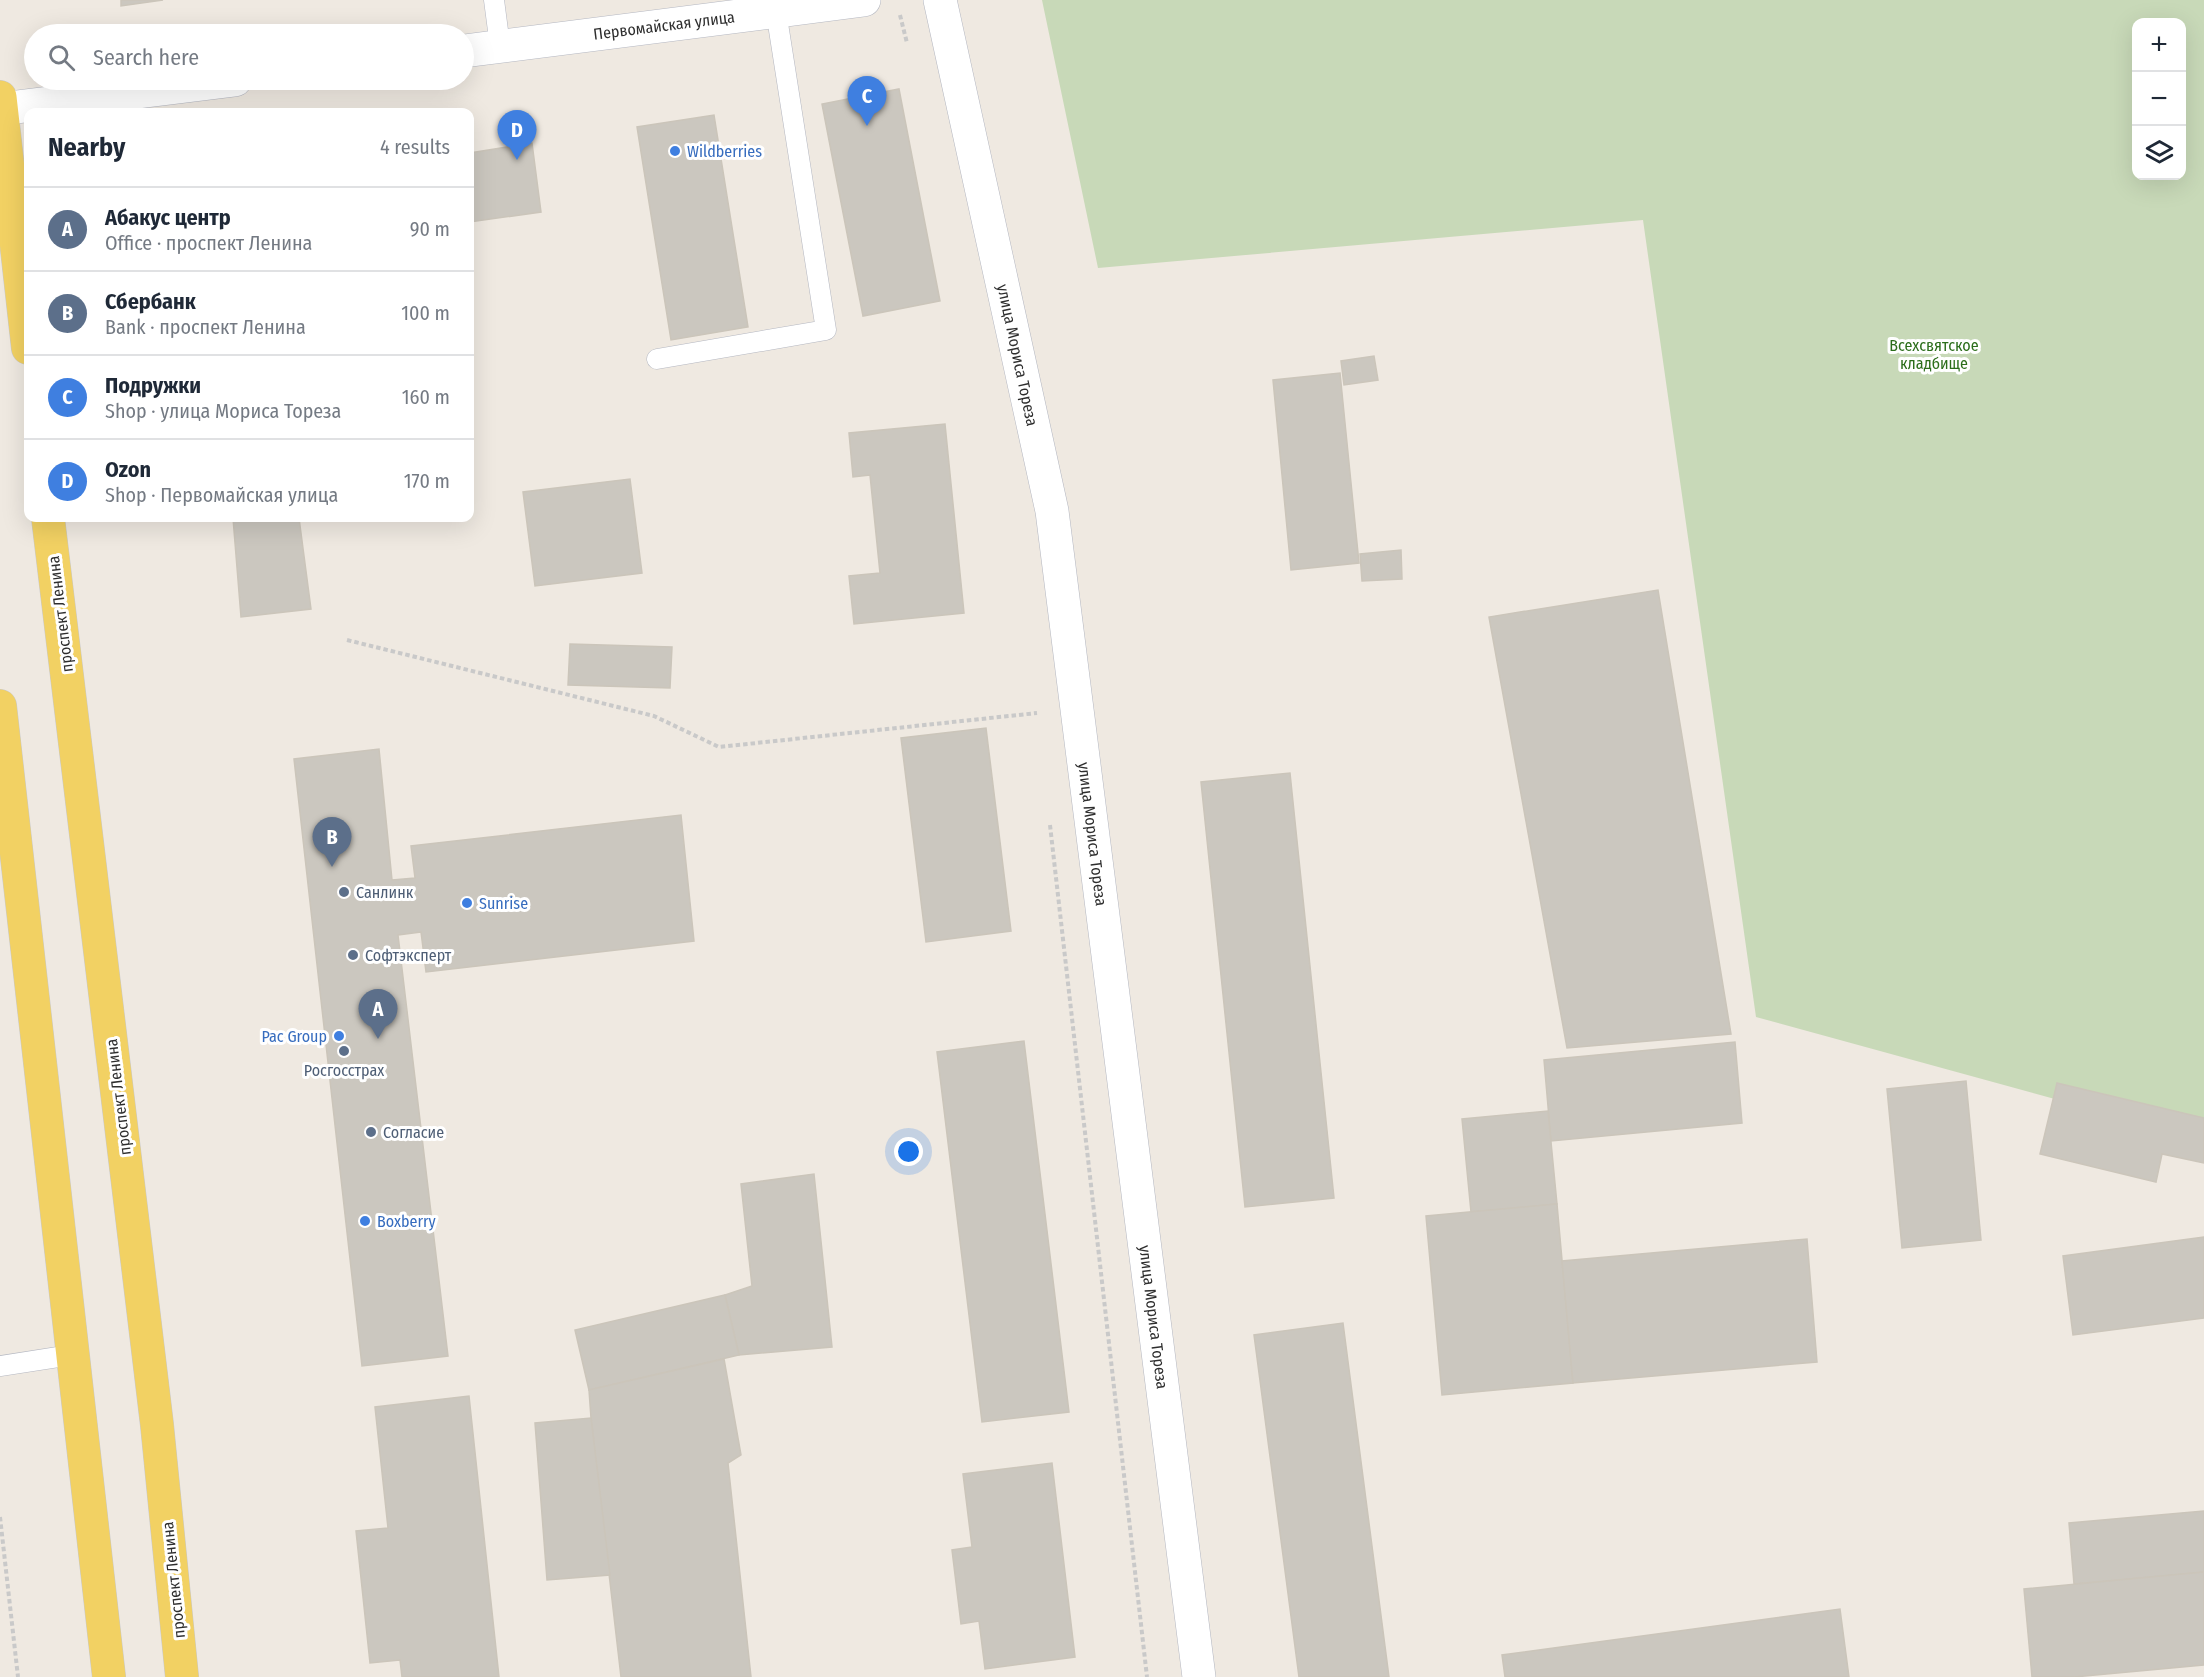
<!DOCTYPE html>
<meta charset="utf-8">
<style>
body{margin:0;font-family:"Fira Sans Condensed",sans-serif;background:#f2f2f3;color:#1f2937}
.controls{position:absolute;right:18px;top:18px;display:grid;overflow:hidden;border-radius:12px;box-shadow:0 6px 24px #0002}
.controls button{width:54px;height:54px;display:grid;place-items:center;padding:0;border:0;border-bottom:2px solid #e0e1e3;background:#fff;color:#1f2937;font:30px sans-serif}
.you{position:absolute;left:909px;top:1152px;width:21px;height:21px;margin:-15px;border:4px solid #fff;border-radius:50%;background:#1a73e8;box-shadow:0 0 0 9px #1a73e833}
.badge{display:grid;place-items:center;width:39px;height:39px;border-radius:50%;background:#4264fb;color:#fff;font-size:20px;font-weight:700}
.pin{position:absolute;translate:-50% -50px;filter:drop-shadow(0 2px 3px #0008)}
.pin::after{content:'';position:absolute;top:32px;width:21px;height:18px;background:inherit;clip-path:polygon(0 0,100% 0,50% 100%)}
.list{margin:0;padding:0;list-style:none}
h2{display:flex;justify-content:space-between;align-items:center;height:78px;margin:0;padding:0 24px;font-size:26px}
h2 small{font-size:20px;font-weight:400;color:#747a83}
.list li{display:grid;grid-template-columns:39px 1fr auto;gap:18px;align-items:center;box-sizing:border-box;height:84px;padding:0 24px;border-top:2px solid #e0e1e3}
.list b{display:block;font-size:22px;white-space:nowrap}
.list p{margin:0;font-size:20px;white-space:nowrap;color:#747a83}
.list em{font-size:20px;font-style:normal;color:#747a83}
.icon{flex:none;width:33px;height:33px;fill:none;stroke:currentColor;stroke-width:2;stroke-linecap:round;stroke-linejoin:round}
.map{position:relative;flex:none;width:2204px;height:1677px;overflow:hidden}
.search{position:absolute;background:#fff;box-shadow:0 6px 24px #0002;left:24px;top:24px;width:450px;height:66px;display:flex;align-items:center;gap:15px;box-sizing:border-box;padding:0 21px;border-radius:33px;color:#747a83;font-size:22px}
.panel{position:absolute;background:#fff;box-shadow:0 6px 24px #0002;left:24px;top:108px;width:450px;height:414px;border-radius:12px}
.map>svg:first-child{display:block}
.cemetery{fill:#c8d9b8;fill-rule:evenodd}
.building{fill:#cbc7bf;stroke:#cbc5ba;stroke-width:1.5}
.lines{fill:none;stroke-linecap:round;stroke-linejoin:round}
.service-casing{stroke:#b4b7c1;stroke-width:21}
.minor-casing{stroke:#b4b7c1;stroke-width:34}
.primary-casing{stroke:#c9c9c9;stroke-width:34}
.path{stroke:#c9c9c9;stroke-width:4;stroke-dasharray:4.5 3;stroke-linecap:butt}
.service{stroke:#fff;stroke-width:20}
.minor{stroke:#fff;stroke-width:33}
.primary{stroke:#f2d163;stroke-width:33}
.shop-dot{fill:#3f7fe0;stroke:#fff;stroke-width:2}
.service-dot{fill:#5c6f8a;stroke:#fff;stroke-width:2}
.labels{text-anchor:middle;stroke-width:6;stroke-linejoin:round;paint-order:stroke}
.street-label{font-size:16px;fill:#2e2e2e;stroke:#fff}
.shop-label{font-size:16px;fill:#366cbe;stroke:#fff;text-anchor:start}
.park-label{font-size:16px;fill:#2c6e1b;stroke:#fff}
.service-label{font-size:16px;fill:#4e5e75;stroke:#fff;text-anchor:start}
</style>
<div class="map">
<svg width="2204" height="1677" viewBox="0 0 2204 1677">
<rect width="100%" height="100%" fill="#efe9e1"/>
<path class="cemetery" d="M1042 0H2204V1140L1756 1017 1643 220 1098 268ZM2136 22H2182V176H2136Z"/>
<g class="building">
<polygon points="121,0 163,0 121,6"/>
<polygon points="899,89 940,301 863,316 822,104"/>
<polygon points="714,115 748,327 671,340 637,127"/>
<polygon points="532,143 541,212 470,222 470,153"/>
<polygon points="1374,356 1378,380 1344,385 1341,361"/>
<polygon points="1340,373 1359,563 1291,570 1273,380"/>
<polygon points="945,424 964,613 854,624 849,576 880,573 870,475 853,477 849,433"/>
<polygon points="630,479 642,573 535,586 523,492"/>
<polygon points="233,518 299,518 311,609 241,617"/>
<polygon points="1401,550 1402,579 1362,581 1360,554"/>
<polygon points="1658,590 1731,1034 1567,1048 1489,617"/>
<polygon points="570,644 672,647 670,688 568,685"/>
<polygon points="986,728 1011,931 926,942 901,738"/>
<polygon points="379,749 392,880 415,878 411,846 681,815 694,941 426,972 421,932 398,935 448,1356 362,1366 294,759"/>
<polygon points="1290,773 1334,1198 1245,1207 1201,782"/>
<polygon points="1024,1041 1069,1412 982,1422 937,1052"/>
<polygon points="1735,1042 1742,1123 1551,1141 1544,1060"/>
<polygon points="1966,1081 1981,1240 1902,1248 1887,1089"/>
<polygon points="2057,1083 2204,1118 2204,1163 2162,1154 2156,1182 2040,1154"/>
<polygon points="1548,1111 1557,1204 1471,1212 1462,1119"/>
<polygon points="814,1174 832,1347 739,1355 725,1295 752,1286 741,1184"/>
<polygon points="1557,1204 1573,1383 1442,1395 1426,1216"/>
<polygon points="2204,1237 2204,1318 2073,1335 2063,1256"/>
<polygon points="1807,1239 1817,1362 1573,1383 1562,1261"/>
<polygon points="725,1295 739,1355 589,1390 575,1330"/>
<polygon points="1343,1323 1389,1677 1299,1677 1254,1335"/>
<polygon points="724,1359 741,1455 728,1463 751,1677 621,1677 591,1418 589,1390"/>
<polygon points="469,1396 499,1677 402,1677 400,1660 370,1663 356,1531 388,1528 375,1407"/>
<polygon points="591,1418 610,1575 547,1580 535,1423"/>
<polygon points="1052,1463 1075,1657 985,1669 979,1621 961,1624 952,1550 972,1547 963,1474"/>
<polygon points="2204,1511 2204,1572 2074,1584 2069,1523"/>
<polygon points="2204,1572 2204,1665 2074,1677 2032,1677 2024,1589"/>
<polygon points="1840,1609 1849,1677 1505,1677 1502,1655"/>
</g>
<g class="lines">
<g class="service-casing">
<g id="service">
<polyline points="494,0 500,46"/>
<polyline points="657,359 826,330 776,11"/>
<polyline points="0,1366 71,1355"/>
</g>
</g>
<g class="minor-casing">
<g id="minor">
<polyline points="940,0 1052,511 1199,1677"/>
<polyline points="464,51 864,0"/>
<polyline points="1,109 235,80"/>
</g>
</g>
<g class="primary-casing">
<g id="primary">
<polyline points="0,97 28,348"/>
<polyline points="48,518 157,1425 182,1677"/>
<polyline points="0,706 109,1677"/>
</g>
</g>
<g class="path">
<polyline points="900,15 907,43"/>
<polyline points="347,640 654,716 719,747 1037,713"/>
<polyline points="1050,825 1147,1677"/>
<polyline points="0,1517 18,1677"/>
</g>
<use href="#service" class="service"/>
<use href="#minor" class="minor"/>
<use href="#primary" class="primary"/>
</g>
<g class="shop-dot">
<circle cx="675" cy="151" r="6"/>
<circle cx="467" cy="903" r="6"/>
<circle cx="339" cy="1036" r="6"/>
<circle cx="365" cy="1221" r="6"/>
</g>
<g class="service-dot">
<circle cx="344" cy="892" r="6"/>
<circle cx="353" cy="955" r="6"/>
<circle cx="344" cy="1051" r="6"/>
<circle cx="371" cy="1132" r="6"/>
</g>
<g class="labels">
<g class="street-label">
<text transform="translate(664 25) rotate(-7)" y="6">Первомайская улица</text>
<text transform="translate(1018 355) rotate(78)" y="6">улица Мориса Тореза</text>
<text transform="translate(60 614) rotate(-97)" y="6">проспект Ленина</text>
<text transform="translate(1093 834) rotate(83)" y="6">улица Мориса Тореза</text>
<text transform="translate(118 1097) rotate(-97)" y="6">проспект Ленина</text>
<text transform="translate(1154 1317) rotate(83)" y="6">улица Мориса Тореза</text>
<text transform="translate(173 1580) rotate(-96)" y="6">проспект Ленина</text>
</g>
<g class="shop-label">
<text x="687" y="157">Wildberries</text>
<text x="479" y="909">Sunrise</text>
<text x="327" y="1042" text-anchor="end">Pac Group</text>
<text x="377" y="1227">Boxberry</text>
</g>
<g class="park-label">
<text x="1934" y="351">Всехсвятское<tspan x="1934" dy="18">кладбище</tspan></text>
</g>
<g class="service-label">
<text x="356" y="898">Санлинк</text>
<text x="365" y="961">Софтэксперт</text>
<text x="344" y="1076" text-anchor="middle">Росгосстрах</text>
<text x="383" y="1138">Согласие</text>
</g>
</g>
</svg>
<div class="controls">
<button>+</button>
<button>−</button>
<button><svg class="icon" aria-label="layers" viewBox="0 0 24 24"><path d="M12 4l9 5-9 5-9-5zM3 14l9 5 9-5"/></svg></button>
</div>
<div class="you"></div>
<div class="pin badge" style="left:378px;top:1039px;background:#5c6f8a">A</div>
<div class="pin badge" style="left:332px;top:867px;background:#5c6f8a">B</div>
<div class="pin badge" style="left:867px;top:126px;background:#3f7fe0">C</div>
<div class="pin badge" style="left:517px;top:160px;background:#3f7fe0">D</div>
<div class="search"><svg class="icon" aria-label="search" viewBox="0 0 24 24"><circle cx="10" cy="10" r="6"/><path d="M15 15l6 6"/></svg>Search here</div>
<section class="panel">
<h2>Nearby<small>4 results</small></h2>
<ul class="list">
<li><span class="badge" style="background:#5c6f8a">A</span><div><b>Абакус центр</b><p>Office · проспект Ленина</p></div><em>90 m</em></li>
<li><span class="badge" style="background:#5c6f8a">B</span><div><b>Сбербанк</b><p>Bank · проспект Ленина</p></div><em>100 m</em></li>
<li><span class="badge" style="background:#3f7fe0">C</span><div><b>Подружки</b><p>Shop · улица Мориса Тореза</p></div><em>160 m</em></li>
<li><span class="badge" style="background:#3f7fe0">D</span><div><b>Ozon</b><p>Shop · Первомайская улица</p></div><em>170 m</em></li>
</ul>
</section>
</div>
